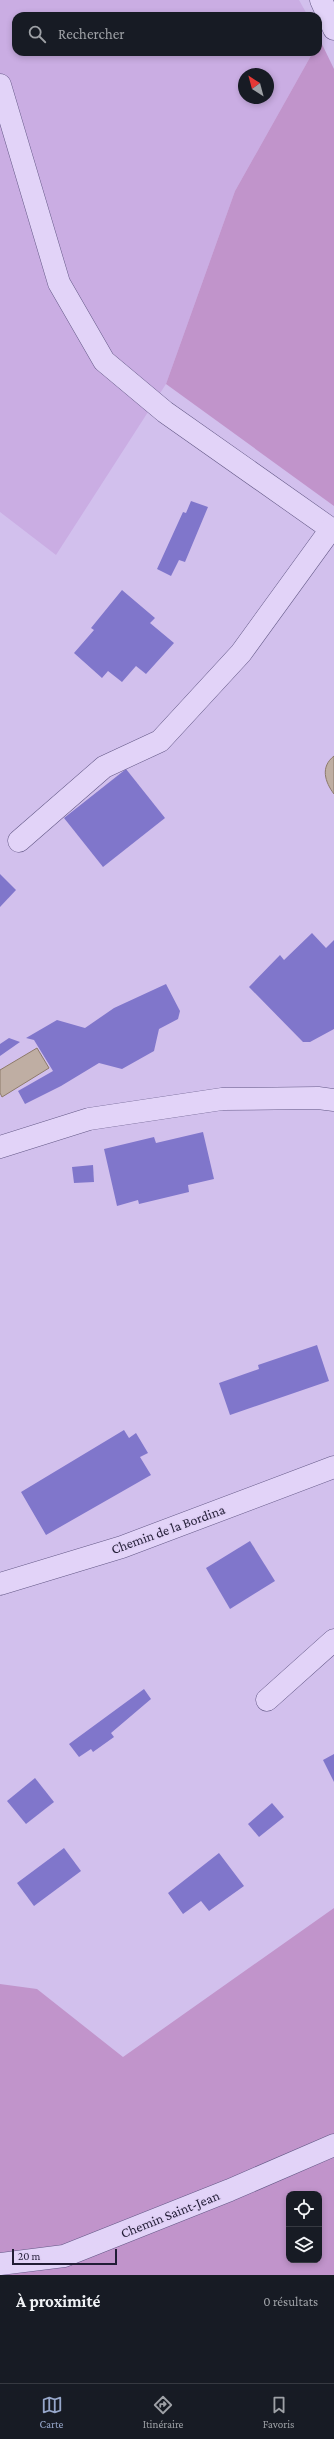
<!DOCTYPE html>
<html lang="fr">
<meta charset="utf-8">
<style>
body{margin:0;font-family:"Crimson Pro",serif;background:#20242c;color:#f1f3f6}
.controls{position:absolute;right:12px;bottom:12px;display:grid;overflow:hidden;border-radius:8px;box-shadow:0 2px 6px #0003}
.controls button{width:36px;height:36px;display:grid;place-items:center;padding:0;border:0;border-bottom:1px solid #363941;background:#171b24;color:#f1f3f6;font:20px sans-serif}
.compass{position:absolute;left:238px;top:68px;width:36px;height:36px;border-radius:50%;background:#171b24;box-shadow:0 2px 6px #0003;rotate:324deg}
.scale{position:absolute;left:12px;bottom:10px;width:105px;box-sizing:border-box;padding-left:4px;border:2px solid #211c35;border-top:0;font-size:11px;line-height:14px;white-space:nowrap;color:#211c35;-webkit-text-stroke:3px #dfcff5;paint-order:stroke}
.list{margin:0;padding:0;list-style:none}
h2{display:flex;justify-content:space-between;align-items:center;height:52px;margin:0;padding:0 16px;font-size:17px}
h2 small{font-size:13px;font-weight:400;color:#9ea1a6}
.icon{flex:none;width:22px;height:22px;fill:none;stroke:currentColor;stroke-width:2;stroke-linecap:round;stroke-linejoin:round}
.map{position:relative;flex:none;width:334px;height:2275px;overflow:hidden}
.search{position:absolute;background:#171b24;box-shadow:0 2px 6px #0003;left:12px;right:12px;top:12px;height:44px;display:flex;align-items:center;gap:10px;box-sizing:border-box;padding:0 14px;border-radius:12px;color:#9ea1a6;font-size:15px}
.sheet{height:108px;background:#171b24}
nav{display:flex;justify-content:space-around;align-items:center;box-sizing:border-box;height:56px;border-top:1px solid #363941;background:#171b24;font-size:11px;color:#9ea1a6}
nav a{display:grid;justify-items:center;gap:2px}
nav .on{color:#97a7ca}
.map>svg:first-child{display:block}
.farmland{fill:#caade3;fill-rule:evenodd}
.green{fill:#c194cb;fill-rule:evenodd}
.water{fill:#bfaea3;stroke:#8d7a6a}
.building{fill:#8076cb}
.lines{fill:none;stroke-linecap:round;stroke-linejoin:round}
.minor-casing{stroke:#635886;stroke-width:23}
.minor{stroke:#e2d3f8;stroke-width:22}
.labels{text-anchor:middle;stroke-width:3;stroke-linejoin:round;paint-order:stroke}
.street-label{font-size:14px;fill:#211c35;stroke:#dfcff5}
</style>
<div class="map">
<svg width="334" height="2275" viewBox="0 0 334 2275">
<rect width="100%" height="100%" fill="#d2c0ed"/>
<path class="farmland" d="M0 0H299L308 16H16V52H313L235 191 166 384 56 555 0 512ZM244 74H268V98H244Z"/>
<g class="green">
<polygon points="320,40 334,69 334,506 166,384 235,191 313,52 318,52"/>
<path d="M334 1908V2275H0V1984L37 1989 123 2057ZM289 2194H319V2260H289Z"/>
</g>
<g class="water">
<path d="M334 756V794C325 782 320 767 334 756Z"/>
<polygon points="37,1048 49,1068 2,1097 0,1093 0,1070"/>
</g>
<g class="building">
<polygon points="191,501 208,507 185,562 179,560 171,576 157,569 183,512 186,513"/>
<polygon points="122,590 155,618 150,623 174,643 146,674 136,666 122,682 108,671 102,678 74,653 94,630 91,628"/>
<polygon points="126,769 165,818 103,867 64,818"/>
<polygon points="0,874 16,890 0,907"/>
<polygon points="312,933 326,948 334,940 334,1029 310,1042 303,1042 249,987 280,955 284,960"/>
<polygon points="166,984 180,1011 178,1019 159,1029 154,1051 122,1069 99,1063 61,1086 25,1104 18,1091 53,1071 34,1040 26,1038 57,1020 85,1028 114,1008"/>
<polygon points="9,1038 20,1042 0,1056 0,1044"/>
<polygon points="203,1132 214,1179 188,1185 189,1192 139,1204 138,1200 117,1206 104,1149 154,1137 156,1143"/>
<polygon points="93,1165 94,1182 74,1183 72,1167"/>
<polygon points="317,1345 329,1381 230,1415 219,1383 259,1369 258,1365"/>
<polygon points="124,1430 129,1438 136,1433 148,1453 140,1457 151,1475 46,1535 21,1492"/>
<polygon points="250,1541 275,1581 230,1609 206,1568"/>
<polygon points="144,1689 151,1699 111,1733 114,1737 93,1752 91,1749 79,1757 69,1744"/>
<polygon points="334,1754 334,1782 323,1760"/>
<polygon points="35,1778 54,1802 26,1824 7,1801"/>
<polygon points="272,1803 284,1817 259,1837 248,1824"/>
<polygon points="64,1848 81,1871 34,1906 17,1883"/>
<polygon points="219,1853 244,1886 209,1911 201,1901 183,1914 168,1893"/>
</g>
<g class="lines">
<g class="minor-casing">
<g id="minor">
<polyline points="321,0 334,29"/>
<polyline points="0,85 59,283 104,361 165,412 334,531"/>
<polyline points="19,841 104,767 160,741 241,653 331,529"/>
<polyline points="0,1147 89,1119 222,1099 318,1098 334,1100"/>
<polyline points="0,1584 122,1547 334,1467"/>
<polyline points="267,1700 334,1640"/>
<polyline points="0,2264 64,2256 230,2190 334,2145"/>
</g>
</g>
<use href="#minor" class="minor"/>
</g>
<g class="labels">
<g class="street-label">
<text transform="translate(168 1529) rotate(-20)" y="5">Chemin de la Bordina</text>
<text transform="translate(170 2214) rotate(-22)" y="5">Chemin Saint-Jean</text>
</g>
</g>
</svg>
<div class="controls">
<button><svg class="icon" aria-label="locate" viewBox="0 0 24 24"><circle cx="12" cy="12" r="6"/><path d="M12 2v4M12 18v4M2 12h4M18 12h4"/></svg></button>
<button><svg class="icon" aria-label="layers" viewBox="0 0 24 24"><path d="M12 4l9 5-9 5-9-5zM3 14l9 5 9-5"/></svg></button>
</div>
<svg class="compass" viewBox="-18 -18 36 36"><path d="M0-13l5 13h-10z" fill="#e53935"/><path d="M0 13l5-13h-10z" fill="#9ea1a6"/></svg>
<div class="scale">20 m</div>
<div class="search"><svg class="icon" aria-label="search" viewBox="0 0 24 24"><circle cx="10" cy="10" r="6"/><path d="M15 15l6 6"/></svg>Rechercher</div>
</div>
<section class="sheet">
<h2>À proximité<small>0 résultats</small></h2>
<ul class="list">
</ul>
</section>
<nav>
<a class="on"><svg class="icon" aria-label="map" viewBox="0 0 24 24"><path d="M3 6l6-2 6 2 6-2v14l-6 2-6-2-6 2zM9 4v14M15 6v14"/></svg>Carte</a>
<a><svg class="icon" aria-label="directions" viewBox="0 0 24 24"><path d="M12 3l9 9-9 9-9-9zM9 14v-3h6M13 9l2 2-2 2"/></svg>Itinéraire</a>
<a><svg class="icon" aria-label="saved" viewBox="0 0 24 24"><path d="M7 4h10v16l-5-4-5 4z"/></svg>Favoris</a>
</nav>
